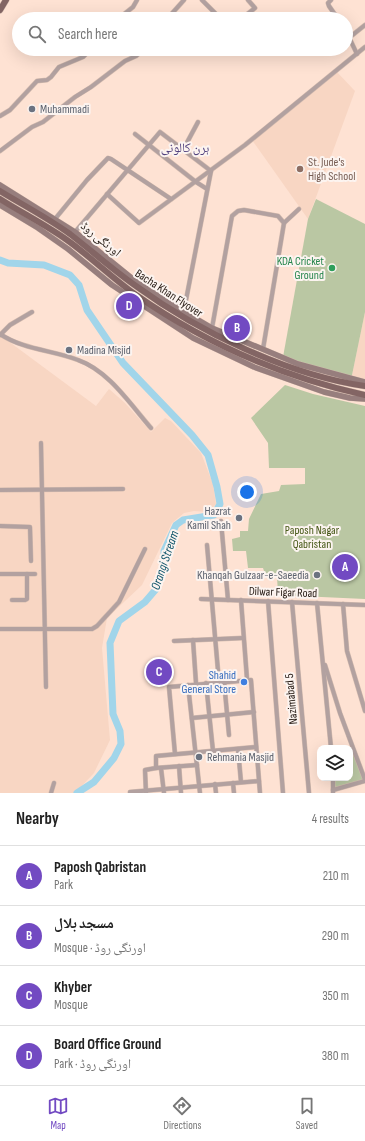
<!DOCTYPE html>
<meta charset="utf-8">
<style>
body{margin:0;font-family:"Sofia Sans Condensed","Noto Naskh Arabic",sans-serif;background:#f2f2f2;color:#222}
.controls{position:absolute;right:12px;bottom:12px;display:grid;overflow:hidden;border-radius:8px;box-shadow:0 4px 16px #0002}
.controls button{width:36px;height:36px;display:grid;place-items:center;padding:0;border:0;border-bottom:1px solid #e0e0e0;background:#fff;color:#222;font:20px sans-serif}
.you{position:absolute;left:247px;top:492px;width:14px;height:14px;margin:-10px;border:3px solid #fff;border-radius:50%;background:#1a73e8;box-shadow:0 0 0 6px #1a73e833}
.badge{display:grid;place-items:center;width:26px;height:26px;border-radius:50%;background:#724ac2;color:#fff;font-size:13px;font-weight:700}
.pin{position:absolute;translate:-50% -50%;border:2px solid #fff;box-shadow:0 1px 4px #0006}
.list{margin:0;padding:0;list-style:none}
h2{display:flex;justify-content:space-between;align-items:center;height:52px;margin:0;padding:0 16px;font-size:17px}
h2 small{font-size:13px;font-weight:400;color:#767676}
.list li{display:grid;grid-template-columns:26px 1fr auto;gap:12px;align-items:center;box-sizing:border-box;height:60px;padding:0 16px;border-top:1px solid #e0e0e0}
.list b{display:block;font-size:15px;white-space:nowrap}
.list p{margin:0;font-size:13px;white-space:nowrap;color:#767676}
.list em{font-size:13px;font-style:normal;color:#767676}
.icon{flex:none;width:22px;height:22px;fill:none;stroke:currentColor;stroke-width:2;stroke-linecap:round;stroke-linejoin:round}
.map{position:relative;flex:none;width:365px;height:793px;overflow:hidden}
.search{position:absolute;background:#fff;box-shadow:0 4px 16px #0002;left:12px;right:12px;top:12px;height:44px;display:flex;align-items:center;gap:10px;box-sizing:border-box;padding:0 14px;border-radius:22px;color:#767676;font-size:15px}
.sheet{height:292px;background:#fff}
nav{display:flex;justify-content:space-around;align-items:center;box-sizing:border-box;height:56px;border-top:1px solid #e0e0e0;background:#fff;font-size:11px;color:#767676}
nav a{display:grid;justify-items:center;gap:2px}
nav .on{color:#724ac2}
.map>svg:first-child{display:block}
.built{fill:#f8d6c3}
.green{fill:#bac7a3}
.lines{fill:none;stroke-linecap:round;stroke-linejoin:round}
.river{stroke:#a1d5ea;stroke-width:7}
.street-casing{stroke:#d6bdb0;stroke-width:5}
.secondary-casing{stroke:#d6bdb0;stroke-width:6}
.primary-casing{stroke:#d6bdb0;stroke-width:7}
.street{stroke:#b2a1a0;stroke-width:4}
.secondary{stroke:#977e7d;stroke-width:5.5}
.primary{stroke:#836564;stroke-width:6}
.worship-dot{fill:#6b7280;stroke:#fcf4f0;stroke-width:1.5}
.education-dot{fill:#8d6e63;stroke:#fcf4f0;stroke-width:1.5}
.leisure-dot{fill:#2e9e5b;stroke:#fcf4f0;stroke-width:1.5}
.shop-dot{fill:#3f7fe0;stroke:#fcf4f0;stroke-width:1.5}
.labels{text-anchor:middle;stroke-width:4;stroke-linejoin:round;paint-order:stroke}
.worship-label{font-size:12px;fill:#5b616d;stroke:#fcf4f0;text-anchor:start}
.education-label{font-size:12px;fill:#785e54;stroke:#fcf4f0;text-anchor:start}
.street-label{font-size:12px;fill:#221710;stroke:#fcf4f0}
.leisure-label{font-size:12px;fill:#27864d;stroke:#fcf4f0;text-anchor:end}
.park-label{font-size:12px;fill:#455715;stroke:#fcf4f0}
.shop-label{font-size:12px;fill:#366cbe;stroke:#fcf4f0;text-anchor:end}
.neighbourhood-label{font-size:13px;fill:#51417e;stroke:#fcf4f0}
.water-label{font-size:13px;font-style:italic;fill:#0f556a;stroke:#fcf4f0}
</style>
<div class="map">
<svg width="365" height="793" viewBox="0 0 365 793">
<rect width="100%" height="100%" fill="#fee2d3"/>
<g class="built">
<polygon points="336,71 355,91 308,219 252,140"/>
<polygon points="365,312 365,386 351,380"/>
<polygon points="0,335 96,406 109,389 125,403 151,432 165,418 171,421 201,453 213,484 216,504 209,512 194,511 184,513 172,523 142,585 107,618 102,648 110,740 94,773 75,793 0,793"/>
</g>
<g class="green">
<polygon points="316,199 365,224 365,312 351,380 283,357 308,219"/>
<polygon points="285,385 313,394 365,406 365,599 278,595 277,576 265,574 263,568 248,568 246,551 233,551 232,539 240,537 240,531 248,531 249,519 261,494 279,491 281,485 305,484 305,468 269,468 268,443 251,418"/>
<polygon points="352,747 365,781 333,790 333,778 350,778 350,748 347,748"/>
</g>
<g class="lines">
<polyline class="river" points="0,260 8,263 44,265 70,275 79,285 87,310 123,363 192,435 208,455 217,487 220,504 214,515 183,520 176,525 164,551 164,564 157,588 145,602 119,621 110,643 113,714 120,731 121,744 114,758 94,782 77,793"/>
<g class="street-casing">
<g id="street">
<polyline points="202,0 221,19"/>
<polyline points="331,0 328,3 329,6 338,19"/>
<polyline points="118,19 133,7 137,0"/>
<polyline points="167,19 184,0"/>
<polyline points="241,19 255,8 248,0"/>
<polyline points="346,31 357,54"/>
<polyline points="350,37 365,25"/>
<polyline points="0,116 10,110 37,81 47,80 51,77 59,67 83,57 91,49"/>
<polyline points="135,134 196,182 207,189"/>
<polyline points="183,150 198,122"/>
<polyline points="0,151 32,127 43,122 75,97 91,87 125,61 136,56 144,49"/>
<polyline points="107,194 139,223 245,145 365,47"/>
<polyline points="55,219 87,180 108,158 111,159 171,199"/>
<polyline points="284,223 299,209"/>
<polyline points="75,232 160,132 211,171"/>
<polyline points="183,311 186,300 211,171"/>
<polyline points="212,328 232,216 238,211 244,210 278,216 284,223 263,349"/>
<path d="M0 334C24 350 53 350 78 360 109 371 130 404 151 428"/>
<polyline points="0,335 10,325 32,312"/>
<polyline points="41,443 46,687"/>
<polyline points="0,490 123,489"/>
<polyline points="221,521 228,600"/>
<polyline points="0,526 30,527 31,561"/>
<polyline points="207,545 219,682"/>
<polyline points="0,574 35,574"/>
<polyline points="201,599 365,605"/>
<polyline points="12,600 25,600 27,599 27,574"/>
<polyline points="241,600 247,679"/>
<polyline points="268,601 283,793"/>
<polyline points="292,602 309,793"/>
<polyline points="317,603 331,748"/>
<polyline points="343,604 347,651 365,711"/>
<polyline points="0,629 92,629 97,626 119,602 145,549"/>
<polyline points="193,640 196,683"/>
<polyline points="174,641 243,638"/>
<polyline points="325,665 340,713 365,780"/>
<polyline points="224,681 229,735"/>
<polyline points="206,683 213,751"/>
<polyline points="188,685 200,793"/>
<polyline points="192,718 254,712"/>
<polyline points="238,749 241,782"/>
<polyline points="175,754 169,687 251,680 260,793"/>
<polyline points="197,765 156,768 156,756 256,747"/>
<polyline points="179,766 181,793"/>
<polyline points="161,768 164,793"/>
<polyline points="333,778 333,793"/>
<polyline points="233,783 234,793"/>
<polyline points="215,784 216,793"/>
<polyline points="333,790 365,781"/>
<polyline points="51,793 54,783"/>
<polyline points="130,793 130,792 259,781"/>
<polyline points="146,793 145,770 156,768"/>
</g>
</g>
<g class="secondary-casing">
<g id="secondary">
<polyline points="0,185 75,232 134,280 183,311 212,328 298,364 365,382"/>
<polyline points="0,205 38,228 68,249 112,285 193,338 254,367 324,392 350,398 365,399"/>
</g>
</g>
<g class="primary-casing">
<g id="primary">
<polyline points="0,10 6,0"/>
<path d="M0 191C23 205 48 218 70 234 92 251 113 270 136 286 199 332 288 375 365 386"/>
<path d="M0 199C22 213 46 225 67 240 91 257 112 278 136 295 205 343 283 377 365 395"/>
</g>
</g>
<use href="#street" class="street"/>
<use href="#secondary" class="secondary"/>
<use href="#primary" class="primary"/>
</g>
<g class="worship-dot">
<circle cx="32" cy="109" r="4"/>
<circle cx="69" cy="350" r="4"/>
<circle cx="239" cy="518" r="4"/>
<circle cx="317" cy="575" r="4"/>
<circle cx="199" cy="757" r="4"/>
</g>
<circle class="education-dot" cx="300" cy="169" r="4"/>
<circle class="leisure-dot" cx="332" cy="268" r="4"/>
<circle class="shop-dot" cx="244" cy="682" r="4"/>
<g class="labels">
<g class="worship-label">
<text x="40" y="113">Muhammadi</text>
<text x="77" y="354">Madina Misjid</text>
<text x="231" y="515" text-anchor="end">Hazrat<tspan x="231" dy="14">Kamil Shah</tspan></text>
<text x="309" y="579" text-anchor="end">Khanqah Gulzaar-e-Saeedia</text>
<text x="207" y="761">Rehmania Masjid</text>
</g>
<g class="education-label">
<text x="308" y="166">St. Jude's<tspan x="308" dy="14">High School</tspan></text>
</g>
<g class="street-label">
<text transform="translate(101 239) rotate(39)" y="4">اورنگی روڈ</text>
<text transform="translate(169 293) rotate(33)" y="4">Bacha Khan Flyover</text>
<text transform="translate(283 592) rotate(2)" y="4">Dilwar Figar Road</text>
<text transform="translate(291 699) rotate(-95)" y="4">Nazimabad 5</text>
</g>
<g class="leisure-label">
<text x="324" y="265">KDA Cricket<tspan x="324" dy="14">Ground</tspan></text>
</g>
<g class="park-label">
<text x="312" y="534">Paposh Nagar<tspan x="312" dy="14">Qabristan</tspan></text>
</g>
<g class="shop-label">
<text x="236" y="679">Shahid<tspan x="236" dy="14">General Store</tspan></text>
</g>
<g class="neighbourhood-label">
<text x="185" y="152">ہرن کالونی</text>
</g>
<g class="water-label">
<text transform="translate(164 560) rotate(-71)" y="5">Orangi Stream</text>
</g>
</g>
</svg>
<div class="controls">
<button><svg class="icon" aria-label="layers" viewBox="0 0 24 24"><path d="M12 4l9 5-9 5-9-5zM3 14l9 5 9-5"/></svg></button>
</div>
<div class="you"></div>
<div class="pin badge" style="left:345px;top:567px">A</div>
<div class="pin badge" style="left:237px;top:328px">B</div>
<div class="pin badge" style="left:159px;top:672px">C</div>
<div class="pin badge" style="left:129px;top:306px">D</div>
<div class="search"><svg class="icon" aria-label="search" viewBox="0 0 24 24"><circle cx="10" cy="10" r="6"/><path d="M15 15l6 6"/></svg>Search here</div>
</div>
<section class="sheet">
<h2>Nearby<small>4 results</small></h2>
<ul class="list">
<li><span class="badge">A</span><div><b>Paposh Qabristan</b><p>Park</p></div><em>210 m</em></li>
<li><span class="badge">B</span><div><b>مسجد بلال</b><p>Mosque · اورنگی روڈ</p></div><em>290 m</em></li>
<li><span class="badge">C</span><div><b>Khyber</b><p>Mosque</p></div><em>350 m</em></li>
<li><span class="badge">D</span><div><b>Board Office Ground</b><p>Park · اورنگی روڈ</p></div><em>380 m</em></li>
</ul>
</section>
<nav>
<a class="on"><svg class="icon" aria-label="map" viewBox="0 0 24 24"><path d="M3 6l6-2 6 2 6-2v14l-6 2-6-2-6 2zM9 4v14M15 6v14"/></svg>Map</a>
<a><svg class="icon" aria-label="directions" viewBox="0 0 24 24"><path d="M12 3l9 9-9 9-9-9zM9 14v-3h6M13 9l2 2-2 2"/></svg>Directions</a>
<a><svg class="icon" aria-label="saved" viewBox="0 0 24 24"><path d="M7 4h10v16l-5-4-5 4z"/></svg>Saved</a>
</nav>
